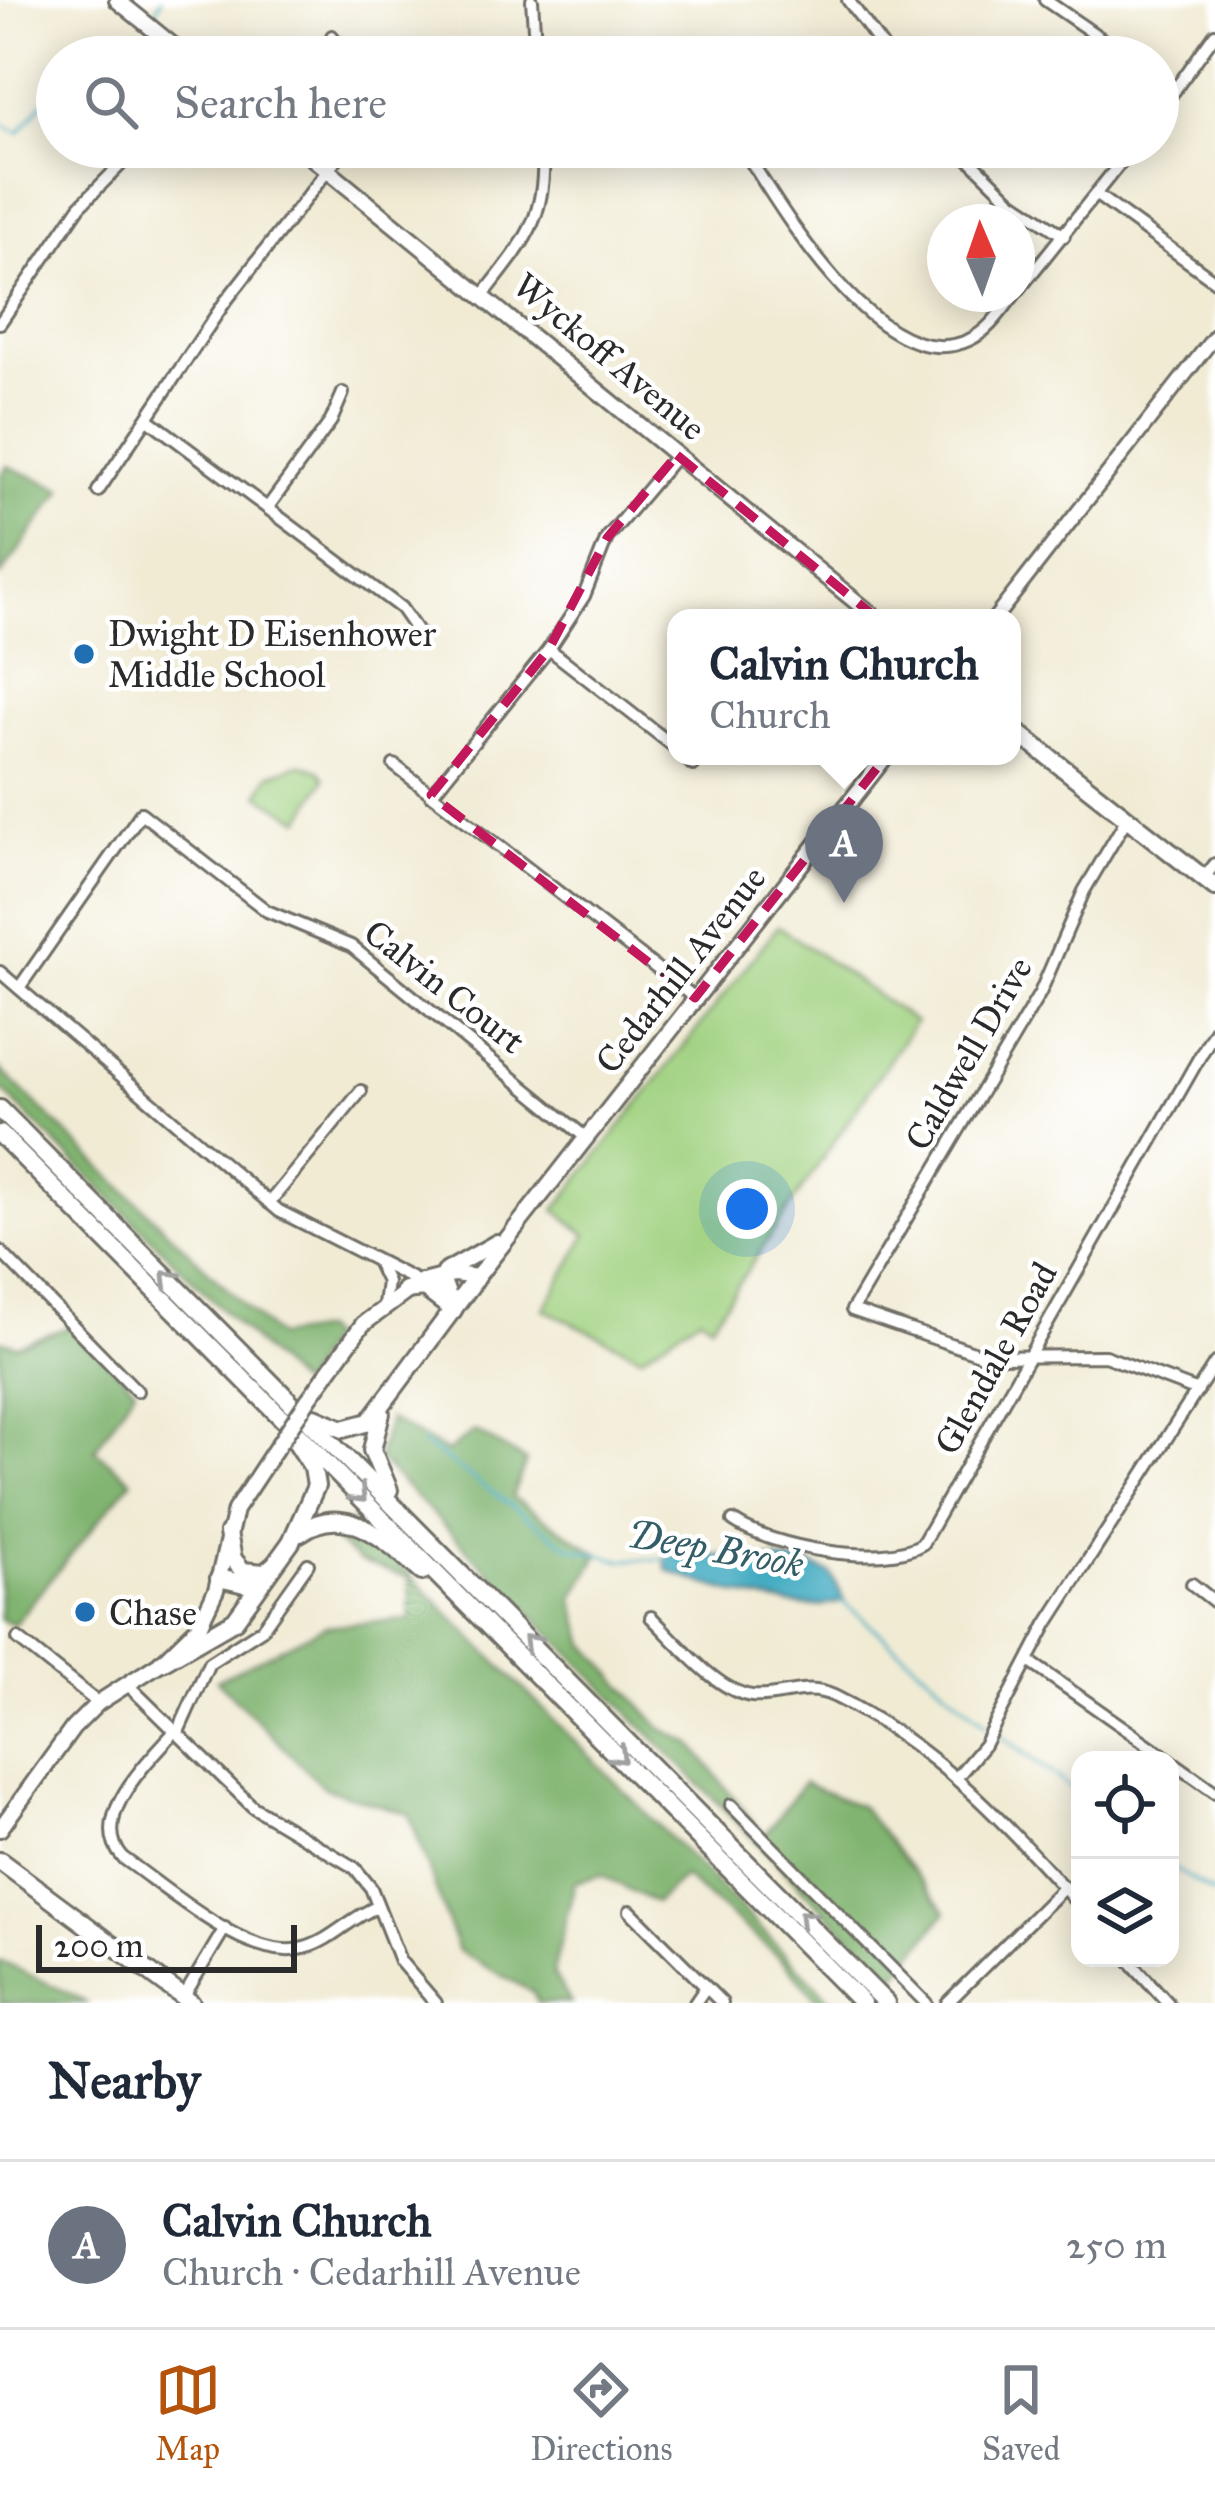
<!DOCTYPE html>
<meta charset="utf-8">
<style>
body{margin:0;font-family:"IM FELL Great Primer",serif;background:#f2f2f3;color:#1f2937}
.controls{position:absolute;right:36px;bottom:36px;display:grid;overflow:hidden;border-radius:24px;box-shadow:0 6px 30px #0003}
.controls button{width:108px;height:108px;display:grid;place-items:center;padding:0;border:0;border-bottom:3px solid #e0e1e3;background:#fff;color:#1f2937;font:60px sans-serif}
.compass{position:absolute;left:927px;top:204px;width:108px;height:108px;border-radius:50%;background:#fff;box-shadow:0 6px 30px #0003;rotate:358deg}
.scale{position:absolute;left:36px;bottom:30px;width:261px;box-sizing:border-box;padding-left:12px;border:6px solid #2b2b2b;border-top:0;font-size:33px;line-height:42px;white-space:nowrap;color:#2b2b2b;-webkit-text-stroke:9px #fff;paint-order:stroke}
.you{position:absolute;left:747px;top:1209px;width:42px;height:42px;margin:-30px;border:9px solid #fff;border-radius:50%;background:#1a73e8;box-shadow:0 0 0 18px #1a73e833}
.badge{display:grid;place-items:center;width:78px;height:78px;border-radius:50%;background:#b45309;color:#fff;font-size:39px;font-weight:700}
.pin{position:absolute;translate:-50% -99px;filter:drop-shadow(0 3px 6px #0008)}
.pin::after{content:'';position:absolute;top:63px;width:42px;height:36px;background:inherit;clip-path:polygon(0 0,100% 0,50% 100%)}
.popup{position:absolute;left:667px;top:609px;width:354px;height:156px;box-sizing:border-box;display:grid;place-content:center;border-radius:24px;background:#fff;filter:drop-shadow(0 3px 9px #0005);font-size:39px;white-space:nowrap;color:#747a83}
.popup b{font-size:45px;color:#1f2937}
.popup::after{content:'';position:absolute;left:50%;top:100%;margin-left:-24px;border:24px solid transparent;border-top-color:#fff}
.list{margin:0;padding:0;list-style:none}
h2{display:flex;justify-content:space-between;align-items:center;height:156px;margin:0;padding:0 48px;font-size:51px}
h2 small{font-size:39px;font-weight:400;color:#747a83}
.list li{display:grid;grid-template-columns:78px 1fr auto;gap:36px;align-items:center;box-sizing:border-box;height:168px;padding:0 48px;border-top:3px solid #e0e1e3}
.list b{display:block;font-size:45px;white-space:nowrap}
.list p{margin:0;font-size:39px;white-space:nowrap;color:#747a83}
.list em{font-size:39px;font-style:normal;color:#747a83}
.icon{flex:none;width:66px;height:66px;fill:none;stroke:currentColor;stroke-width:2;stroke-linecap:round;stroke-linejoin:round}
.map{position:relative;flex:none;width:1215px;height:2003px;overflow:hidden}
.search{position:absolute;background:#fff;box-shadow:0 6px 30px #0003;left:36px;right:36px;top:36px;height:132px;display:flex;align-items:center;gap:30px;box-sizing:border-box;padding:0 42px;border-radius:66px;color:#747a83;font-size:45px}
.sheet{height:324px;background:#fff}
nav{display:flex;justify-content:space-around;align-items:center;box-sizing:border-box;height:168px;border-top:3px solid #e0e1e3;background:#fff;font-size:33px;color:#747a83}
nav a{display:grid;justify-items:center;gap:6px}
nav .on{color:#b45309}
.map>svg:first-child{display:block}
.green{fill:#a1d281;stroke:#667e56;stroke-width:3}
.forest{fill:#80b46f;stroke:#56704d;stroke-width:3}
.water{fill:#42abc1;stroke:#366b76;stroke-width:3}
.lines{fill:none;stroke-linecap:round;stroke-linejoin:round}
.stream{stroke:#42abc1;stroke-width:3}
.minor-casing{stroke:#706e66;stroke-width:16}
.tertiary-casing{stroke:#706e66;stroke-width:18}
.secondary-casing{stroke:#706e66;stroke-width:20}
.primary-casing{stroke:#706e66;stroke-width:22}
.trunk-casing{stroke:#706e66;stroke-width:22}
.minor{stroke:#fff;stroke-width:10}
.tertiary{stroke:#fff;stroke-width:12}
.secondary{stroke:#fff;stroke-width:14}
.primary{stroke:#fff;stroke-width:16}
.trunk{stroke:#fff;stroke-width:16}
.secondary-bridge-casing{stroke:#706e66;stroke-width:20;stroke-linecap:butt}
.secondary-bridge{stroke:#fff;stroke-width:14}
.oneway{stroke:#a0a0a0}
.marked{fill:none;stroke:#c2185b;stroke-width:9;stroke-dasharray:24 15;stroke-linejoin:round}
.poi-dot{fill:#1f6fb2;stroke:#fff;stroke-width:4.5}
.labels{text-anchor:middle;stroke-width:9;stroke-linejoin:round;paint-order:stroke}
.street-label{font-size:36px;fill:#2b2b2b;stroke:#fff}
.poi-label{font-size:36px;fill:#2b2b2b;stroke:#fff;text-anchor:start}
.water-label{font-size:39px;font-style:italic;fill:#345e67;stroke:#fff}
</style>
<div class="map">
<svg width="1215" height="2003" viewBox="0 0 1215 2003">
<rect width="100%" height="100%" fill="#fff"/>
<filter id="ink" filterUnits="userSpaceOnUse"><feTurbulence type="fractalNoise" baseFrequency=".00833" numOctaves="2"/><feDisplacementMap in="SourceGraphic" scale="24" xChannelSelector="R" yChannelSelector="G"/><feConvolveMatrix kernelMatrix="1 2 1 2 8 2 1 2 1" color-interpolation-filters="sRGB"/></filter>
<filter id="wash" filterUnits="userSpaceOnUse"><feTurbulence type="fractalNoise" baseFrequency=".004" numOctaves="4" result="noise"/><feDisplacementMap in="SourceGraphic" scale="48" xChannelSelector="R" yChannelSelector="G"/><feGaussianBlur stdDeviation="2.7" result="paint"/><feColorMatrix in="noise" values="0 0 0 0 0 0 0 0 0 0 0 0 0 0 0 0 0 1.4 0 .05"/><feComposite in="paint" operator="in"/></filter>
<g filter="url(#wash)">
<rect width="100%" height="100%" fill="#f1ebd4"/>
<g class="green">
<polygon points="300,764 319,770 325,779 301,820 259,795 269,775"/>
<polygon points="778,926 915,1022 711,1324 700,1316 641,1356 544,1309 587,1235 555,1210"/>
</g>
<g class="forest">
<polygon points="7,466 63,489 0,577 0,476"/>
<polygon points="0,1069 277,1337 321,1330 328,1338 300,1387 0,1088"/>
<polygon points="72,1326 135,1388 95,1450 132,1480 14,1624 0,1620 0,1340 17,1345"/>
<polygon points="389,1419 447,1452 475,1431 526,1461 512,1497 599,1554 573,1599 586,1644 661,1728 692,1744 764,1836 803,1783 861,1807 946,1912 893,1980 377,1458"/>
<polygon points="357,1521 834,2003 820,2003 785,1962 684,1877 655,1903 601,1875 575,1882 553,1973 571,2003 537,2003 534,1993 458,1951 409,1814 324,1788 217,1680 325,1626 411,1619 409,1578 358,1561 315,1524"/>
<polygon points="0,1961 77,1997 86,2003 0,2003"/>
</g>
<path class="water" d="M677 1552 807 1563 831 1574 844 1600C811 1620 703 1586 667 1570L665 1558Z"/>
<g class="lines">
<g class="stream">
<polyline points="153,16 161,0"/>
<polyline points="91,57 137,32"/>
<polyline points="0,123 19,133 57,84"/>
<polyline points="422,1443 570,1547 621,1560 667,1559"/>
<polyline points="840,1599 987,1724"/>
<polyline points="999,1734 1080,1795"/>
<polyline points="1170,1866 1215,1894"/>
</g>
</g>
</g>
<g filter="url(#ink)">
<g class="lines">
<g class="minor-casing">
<g id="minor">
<polyline points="532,0 536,57"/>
<polyline points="848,0 890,57"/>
<polyline points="1045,0 1128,57"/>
<polyline points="332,36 348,57"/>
<polyline points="1158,78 1175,90"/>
<polyline points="1158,113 1215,34"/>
<path d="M742 147C779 206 881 381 969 340 989 331 1002 310 1015 294"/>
<polyline points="957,147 1012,201 1064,236"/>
<polyline points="1098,196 1215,281"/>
<polyline points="1017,292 1133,147"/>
<path d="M484 294C526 240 547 218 543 147"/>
<polyline points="0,323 80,206 138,147"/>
<polyline points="148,419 401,608 417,631"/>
<polyline points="98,491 225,302 346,147"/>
<polyline points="268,507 331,421 343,393"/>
<polyline points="549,649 676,748"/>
<polyline points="684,756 693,765"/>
<polyline points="394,765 695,998"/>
<polyline points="431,795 549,649 584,596 607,538 677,455"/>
<polyline points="1126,820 1084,891 1040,993 852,1310 988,1357 1105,1356 1198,1391"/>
<polyline points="1203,879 1215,864"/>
<polyline points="0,972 279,1211 421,1283"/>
<polyline points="19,988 141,813 267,911 351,946 585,1137"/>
<polyline points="269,1203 361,1091"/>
<polyline points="0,1251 137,1391"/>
<polyline points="377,1261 387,1282 384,1304"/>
<path d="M733 1521C770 1547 882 1568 922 1544L1215 1030"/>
<polyline points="1192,1584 1215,1602"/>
<path d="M651 1617C676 1641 717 1692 752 1696 781 1699 805 1682 834 1696 934 1745 1007 1824 1080 1906"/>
<polyline points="18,1639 98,1703"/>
<polyline points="1030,1662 1170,1760"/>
<polyline points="127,1684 253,1807 355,1868 371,1888 400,1961 436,2003"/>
<path d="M176 1730C149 1761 87 1818 123 1858 167 1888 250 1964 304 1948 331 1941 351 1917 377 1907"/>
<polyline points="178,1732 209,1663 262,1629 308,1564"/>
<polyline points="1170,1760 1215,1792"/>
<polyline points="957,1777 984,1745 1047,1624 1215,1363"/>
<polyline points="731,1805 926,2003"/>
<polyline points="630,1911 722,2003"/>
<polyline points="1127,1958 1168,2003"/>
<polyline points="183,1998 225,1928"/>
<polyline points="695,2003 706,1987"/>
<polyline points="947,2003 1064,1887"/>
</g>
</g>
<g class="tertiary-casing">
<polyline id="tertiary" points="995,618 1215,336"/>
</g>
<g class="secondary-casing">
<g id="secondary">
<polyline points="117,0 187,57"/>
<polyline points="299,147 876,618"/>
<polyline points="444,1272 497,1242"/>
<polyline points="426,1281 454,1274 477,1277 886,756"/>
<polyline points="308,1400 363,1324 413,1287"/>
<polyline points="0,1829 73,1728 98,1703 162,1662 199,1626 216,1590 235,1510 282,1439"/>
</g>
</g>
<g class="primary-casing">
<g id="primary">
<polyline points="1012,728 1215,887"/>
<polyline points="0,1861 191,2003"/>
</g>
</g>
<g class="trunk-casing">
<g id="trunk">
<polyline points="0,1109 886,2003"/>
<polyline points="0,1134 862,2003"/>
<polyline points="421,1283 444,1286 453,1310"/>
<polyline points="405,1290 424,1288 453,1310"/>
<polyline points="381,1413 372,1450 389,1490"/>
<polyline points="315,1417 343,1429 369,1422 477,1277"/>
<polyline points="228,1533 233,1559 243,1571 264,1573 274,1565"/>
<path d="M300 1533C345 1499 388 1542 422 1572"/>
<polyline points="219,1578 249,1585 267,1574"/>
<polyline points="162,1662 235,1620 291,1542 316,1486 313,1468 297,1443"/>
</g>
</g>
<use href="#minor" class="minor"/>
<use href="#tertiary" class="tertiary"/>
<use href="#secondary" class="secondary"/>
<use href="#primary" class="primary"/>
<use href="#trunk" class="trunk"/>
<g class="secondary-bridge-casing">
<polyline id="secondary-bridge" points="282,1439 308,1400"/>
</g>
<use href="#secondary-bridge" class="secondary-bridge"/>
</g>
<defs><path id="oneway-chevron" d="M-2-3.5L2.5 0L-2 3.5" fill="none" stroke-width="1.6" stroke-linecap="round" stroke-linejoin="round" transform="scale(3)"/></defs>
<g class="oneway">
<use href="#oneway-chevron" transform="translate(169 1278) rotate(-135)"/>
<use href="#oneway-chevron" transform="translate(359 1495) rotate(45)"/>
<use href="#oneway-chevron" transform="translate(531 1642) rotate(-135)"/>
<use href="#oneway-chevron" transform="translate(619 1756) rotate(45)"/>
<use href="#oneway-chevron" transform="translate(806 1918) rotate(-135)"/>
</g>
</g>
<path class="marked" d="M677 455 949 677 695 998 431 795 549 649 607 538Z"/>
<g class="poi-dot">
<circle cx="84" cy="654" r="12"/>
<circle cx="85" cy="1612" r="12"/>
</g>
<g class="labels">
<g class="street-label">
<text transform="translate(610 356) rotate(40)" y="13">Wyckoff Avenue</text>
<text transform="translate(680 969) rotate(-52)" y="13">Cedarhill Avenue</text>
<text transform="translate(445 986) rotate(38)" y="13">Calvin Court</text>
<text transform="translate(968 1053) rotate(-60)" y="13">Caldwell Drive</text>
<text transform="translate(995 1358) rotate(-61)" y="13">Glendale Road</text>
</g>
<g class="poi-label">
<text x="108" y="646">Dwight D Eisenhower<tspan x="108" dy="41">Middle School</tspan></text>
<text x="109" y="1625">Chase</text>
</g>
<g class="water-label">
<text transform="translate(716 1548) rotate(10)" y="14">Deep Brook</text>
</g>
</g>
</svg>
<div class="controls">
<button><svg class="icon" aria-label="locate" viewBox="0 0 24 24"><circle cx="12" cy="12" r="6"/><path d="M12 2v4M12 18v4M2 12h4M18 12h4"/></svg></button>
<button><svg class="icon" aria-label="layers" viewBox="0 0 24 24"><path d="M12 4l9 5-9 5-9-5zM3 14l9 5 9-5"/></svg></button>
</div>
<svg class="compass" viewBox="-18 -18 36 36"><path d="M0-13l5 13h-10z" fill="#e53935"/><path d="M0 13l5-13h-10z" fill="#747a83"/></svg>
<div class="scale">200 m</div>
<div class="you"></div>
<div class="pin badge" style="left:844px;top:903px;background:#6b7280">A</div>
<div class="popup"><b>Calvin Church</b>Church</div>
<div class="search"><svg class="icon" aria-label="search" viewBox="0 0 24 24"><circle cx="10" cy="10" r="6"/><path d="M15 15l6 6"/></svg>Search here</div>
</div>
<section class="sheet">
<h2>Nearby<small></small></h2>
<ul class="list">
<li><span class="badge" style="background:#6b7280">A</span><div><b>Calvin Church</b><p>Church · Cedarhill Avenue</p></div><em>250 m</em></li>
</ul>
</section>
<nav>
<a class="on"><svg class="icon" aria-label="map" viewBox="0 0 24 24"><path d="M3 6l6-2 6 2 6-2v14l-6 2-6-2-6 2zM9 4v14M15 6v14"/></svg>Map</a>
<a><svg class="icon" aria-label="directions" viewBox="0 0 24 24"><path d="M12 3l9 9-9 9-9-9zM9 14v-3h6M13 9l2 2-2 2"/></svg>Directions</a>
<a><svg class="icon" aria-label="saved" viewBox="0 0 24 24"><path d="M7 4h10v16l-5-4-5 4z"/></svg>Saved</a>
</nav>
